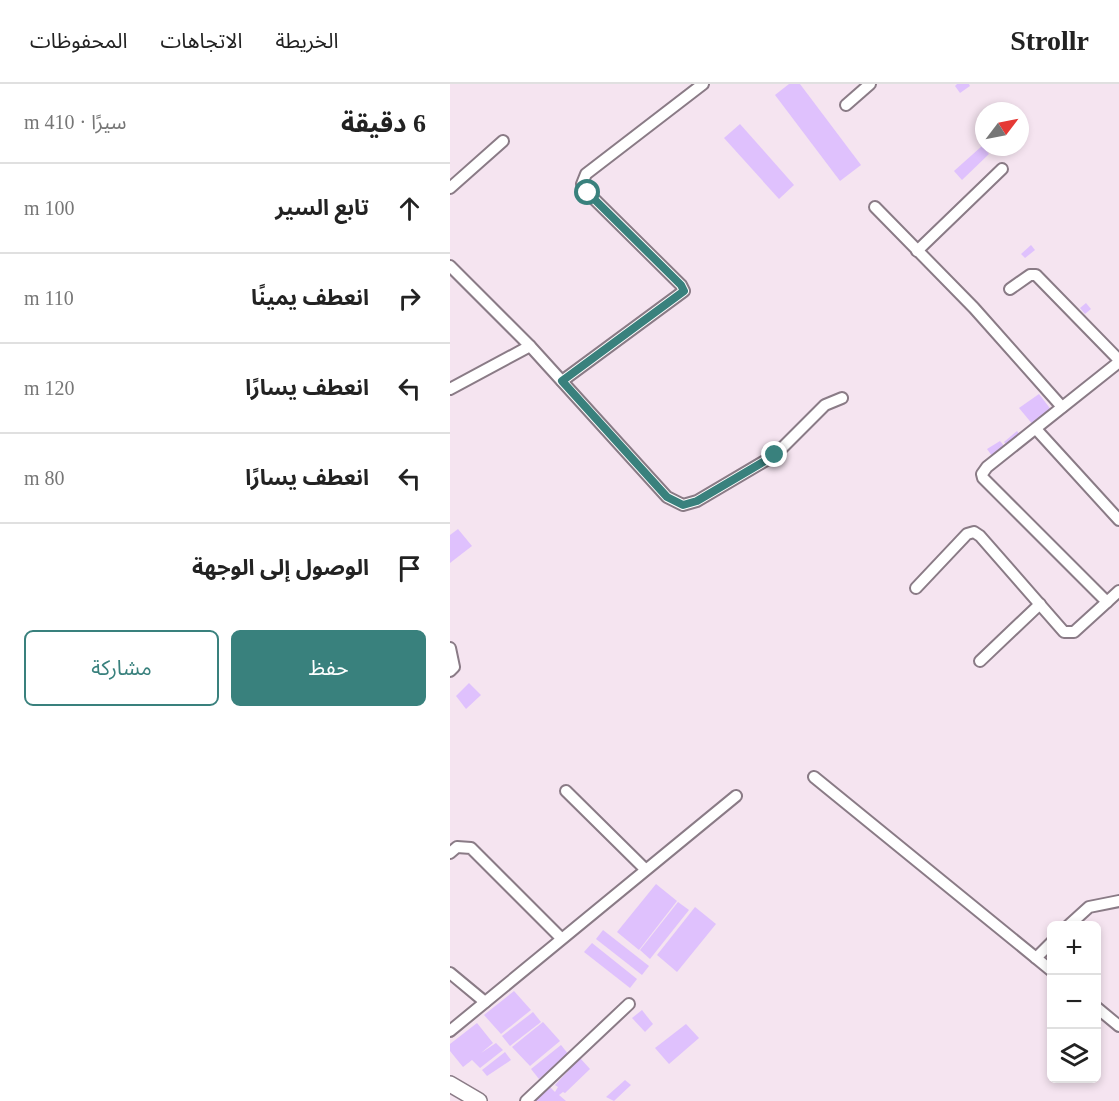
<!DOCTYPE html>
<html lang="ar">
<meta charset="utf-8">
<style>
body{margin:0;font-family:"Times New Roman","Noto Sans Arabic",serif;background:#f6f6f6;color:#222;direction:rtl}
.controls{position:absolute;right:18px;bottom:18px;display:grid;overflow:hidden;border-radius:9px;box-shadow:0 3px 9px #0003}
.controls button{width:54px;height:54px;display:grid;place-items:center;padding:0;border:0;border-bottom:2px solid #e0e0e0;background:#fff;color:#222;font:30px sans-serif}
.compass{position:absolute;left:525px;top:18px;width:54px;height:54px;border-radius:50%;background:#fff;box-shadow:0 3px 9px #0003;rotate:58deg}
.stop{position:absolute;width:18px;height:18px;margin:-14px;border:4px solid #39817d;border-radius:50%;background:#fff}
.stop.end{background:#39817d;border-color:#fff;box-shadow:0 2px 6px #0008}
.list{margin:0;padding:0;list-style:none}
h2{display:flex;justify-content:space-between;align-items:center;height:78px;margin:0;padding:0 24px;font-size:26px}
h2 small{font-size:20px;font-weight:400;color:#767676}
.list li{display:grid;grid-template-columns:39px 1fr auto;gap:18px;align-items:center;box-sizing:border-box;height:90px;padding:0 24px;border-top:2px solid #e0e0e0}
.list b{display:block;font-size:22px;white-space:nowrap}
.list em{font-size:20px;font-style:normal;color:#767676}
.actions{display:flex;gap:12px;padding:18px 24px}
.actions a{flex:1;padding:14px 0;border:2px solid #39817d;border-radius:9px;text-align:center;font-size:21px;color:#39817d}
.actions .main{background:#39817d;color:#fff}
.icon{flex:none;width:33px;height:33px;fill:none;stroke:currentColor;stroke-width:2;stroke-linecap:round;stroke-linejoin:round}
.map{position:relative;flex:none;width:669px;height:1017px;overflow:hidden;direction:ltr}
header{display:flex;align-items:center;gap:36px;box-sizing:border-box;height:84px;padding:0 30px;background:#fff;border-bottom:2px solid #e0e0e0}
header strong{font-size:28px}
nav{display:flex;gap:33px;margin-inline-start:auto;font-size:21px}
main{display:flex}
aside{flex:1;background:#fff}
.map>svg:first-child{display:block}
.building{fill:#dfc1fd}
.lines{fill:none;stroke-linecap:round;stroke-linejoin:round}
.minor-casing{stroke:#8a7b86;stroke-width:14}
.highway-casing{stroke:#8a7b86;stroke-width:18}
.minor{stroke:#fff;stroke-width:10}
.highway{stroke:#fff;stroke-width:15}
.route{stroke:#39817d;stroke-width:8}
</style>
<header>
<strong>Strollr</strong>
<nav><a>الخريطة</a><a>الاتجاهات</a><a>المحفوظات</a></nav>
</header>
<main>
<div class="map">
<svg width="669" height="1017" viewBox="0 0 669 1017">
<rect width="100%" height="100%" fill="#f5e4f0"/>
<g class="building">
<polygon points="339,0 350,0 411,81 390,97 325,11"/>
<polygon points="507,0 519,0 520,2 510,9 505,2"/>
<polygon points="290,40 344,101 329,115 274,54"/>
<polygon points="532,62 539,70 512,96 504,87"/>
<polygon points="581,161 585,166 575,174 571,170"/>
<polygon points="636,219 641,225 635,230 630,224"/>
<polygon points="589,310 602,327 584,342 569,324"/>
<polygon points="567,347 572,354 559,364 554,358"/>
<polygon points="550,357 555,363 542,372 537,365"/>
<polygon points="8,445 22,462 0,479 0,451"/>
<polygon points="19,599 31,611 16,625 6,612"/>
<polygon points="206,800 227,817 189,866 167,848"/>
<polygon points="228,818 239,826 200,875 190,866"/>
<polygon points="245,823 266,840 227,888 207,871"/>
<polygon points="153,846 199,882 192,891 146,855"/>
<polygon points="142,859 187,895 180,904 134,868"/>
<polygon points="64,907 81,926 51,950 34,931"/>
<polygon points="192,926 203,940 195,948 182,934"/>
<polygon points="83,928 91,938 60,962 52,952"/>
<polygon points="93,938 110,957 80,982 62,963"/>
<polygon points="27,939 43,959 31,969 46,959 53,966 30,984 22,976 13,983 0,967 0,960"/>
<polygon points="236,940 249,954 219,980 205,964"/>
<polygon points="111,961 119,971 89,995 81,985"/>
<polygon points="55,968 61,976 37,992 32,986"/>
<polygon points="130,974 140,985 115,1009 113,1008 109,1011 116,1017 84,1017 99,1002 105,1008 108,1003 105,1001"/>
<polygon points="175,996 181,1001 164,1017 156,1013"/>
</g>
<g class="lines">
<g class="minor-casing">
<g id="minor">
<polyline points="396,21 420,0"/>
<polyline points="0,104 53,57"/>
<polyline points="425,123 524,224 612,323"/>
<polyline points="467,167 552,85"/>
<polyline points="0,182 80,262 217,413 233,421 247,417 325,371 375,321 392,314"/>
<polyline points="560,205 580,191 586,191 669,276"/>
<polyline points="112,297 234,207 231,201 138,109 132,100 136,90 253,0"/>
<polyline points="0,305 80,262"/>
<polyline points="586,345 669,436"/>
<polyline points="466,504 517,450 524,448 530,452 614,548 624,548 657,518 533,394 532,390 537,383 669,278"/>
<polyline points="657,518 669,507"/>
<polyline points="0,564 4,583 0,587"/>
<polyline points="530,577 590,520"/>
<polyline points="364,693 602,887"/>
<polyline points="116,707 195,785"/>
<polyline points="0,769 7,763 21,764 111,854"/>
<polyline points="618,842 639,823 669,817"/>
<polyline points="586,874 602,858"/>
<polyline points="0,889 35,918"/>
<polyline points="646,923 669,942"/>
<polyline points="0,947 286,712"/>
<polyline points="76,1017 179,920"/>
</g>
</g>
<g class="highway-casing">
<polyline id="highway" points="0,1000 29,1017"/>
</g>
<use href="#minor" class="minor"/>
<use href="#highway" class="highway"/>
</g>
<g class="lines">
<polyline class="route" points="138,109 231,201 234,207 112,297 217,413 233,421 247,417 325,371"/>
</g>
</svg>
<div class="controls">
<button>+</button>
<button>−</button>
<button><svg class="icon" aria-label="layers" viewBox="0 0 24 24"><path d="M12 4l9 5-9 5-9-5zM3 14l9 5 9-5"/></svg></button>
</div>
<svg class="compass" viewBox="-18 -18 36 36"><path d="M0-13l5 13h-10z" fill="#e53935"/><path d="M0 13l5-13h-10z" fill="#767676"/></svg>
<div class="stop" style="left:138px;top:109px"></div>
<div class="stop end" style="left:325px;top:371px"></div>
</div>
<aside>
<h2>6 دقيقة<small>سيرًا · 410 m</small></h2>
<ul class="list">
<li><svg class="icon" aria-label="ahead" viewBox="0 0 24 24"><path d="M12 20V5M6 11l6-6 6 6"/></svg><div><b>تابع السير</b></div><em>100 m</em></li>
<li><svg class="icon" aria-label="right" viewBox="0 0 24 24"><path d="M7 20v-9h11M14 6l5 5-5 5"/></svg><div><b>انعطف يمينًا</b></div><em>110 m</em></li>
<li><svg class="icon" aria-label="left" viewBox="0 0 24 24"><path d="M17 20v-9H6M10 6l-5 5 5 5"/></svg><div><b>انعطف يسارًا</b></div><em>120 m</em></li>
<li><svg class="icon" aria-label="left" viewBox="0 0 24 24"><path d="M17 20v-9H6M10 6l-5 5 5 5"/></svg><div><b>انعطف يسارًا</b></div><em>80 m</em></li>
<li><svg class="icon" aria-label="arrive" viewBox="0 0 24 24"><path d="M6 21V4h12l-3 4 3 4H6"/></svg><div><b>الوصول إلى الوجهة</b></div></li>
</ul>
<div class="actions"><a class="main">حفظ</a><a>مشاركة</a></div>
</aside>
</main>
